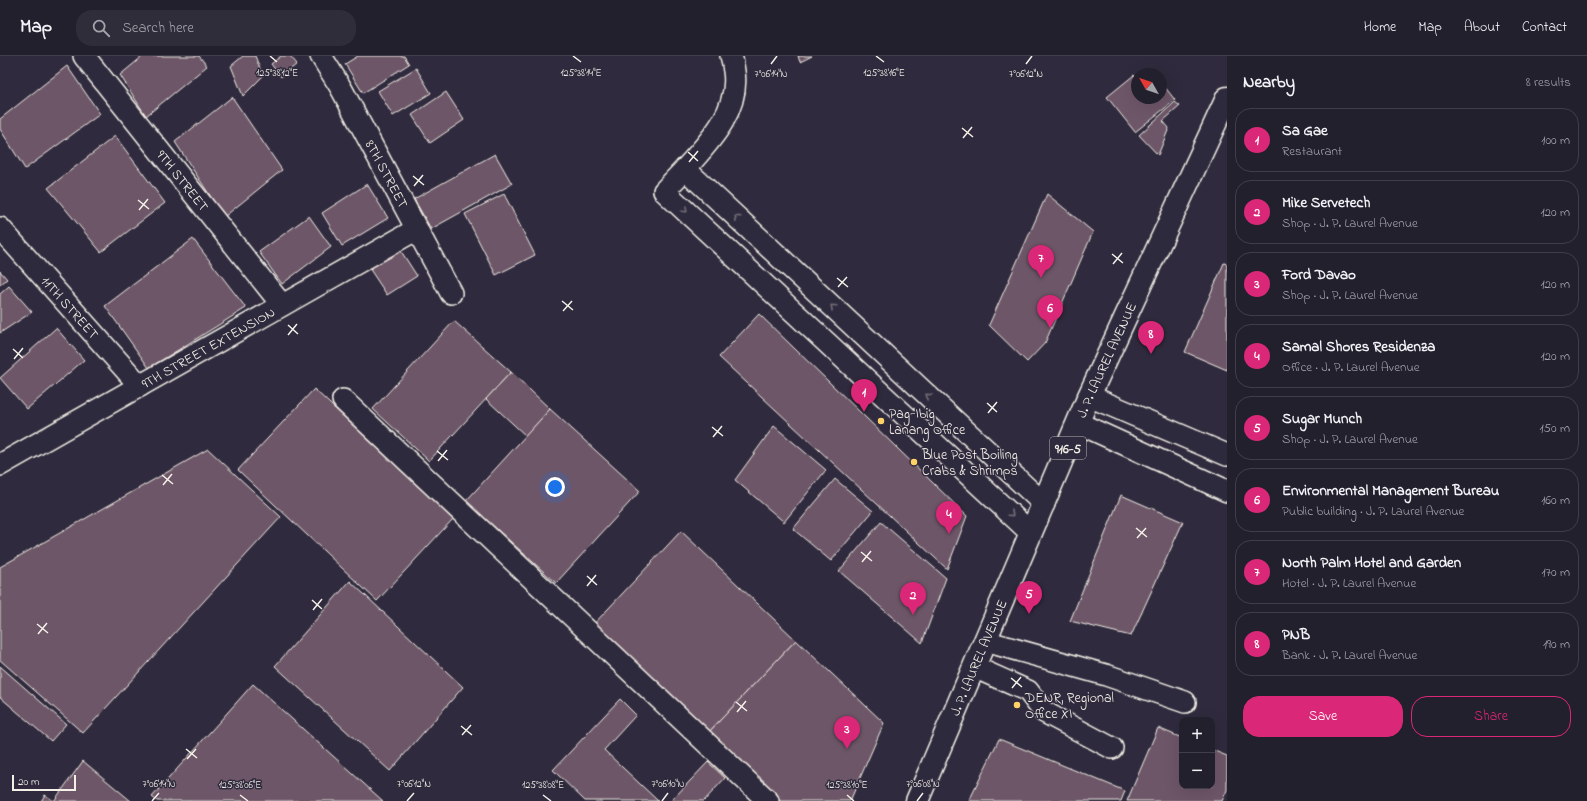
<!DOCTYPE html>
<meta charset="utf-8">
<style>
body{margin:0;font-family:"Indie Flower",sans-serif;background:#2f2d3a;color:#f1f3f6}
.controls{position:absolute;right:12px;bottom:12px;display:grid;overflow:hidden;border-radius:8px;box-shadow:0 4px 16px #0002}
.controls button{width:36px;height:36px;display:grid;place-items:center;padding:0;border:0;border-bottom:1px solid #403e4a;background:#23202e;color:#f1f3f6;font:20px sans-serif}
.compass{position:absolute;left:1131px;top:12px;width:36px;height:36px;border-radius:50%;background:#23202e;box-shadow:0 4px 16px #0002;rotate:310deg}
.scale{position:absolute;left:12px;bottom:10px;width:64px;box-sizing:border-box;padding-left:4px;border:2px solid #f4f1e8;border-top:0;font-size:11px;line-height:14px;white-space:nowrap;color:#f4f1e8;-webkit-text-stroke:3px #2f2a3d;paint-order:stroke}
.you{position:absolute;left:555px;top:431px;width:14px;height:14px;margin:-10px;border:3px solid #fff;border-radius:50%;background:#1a73e8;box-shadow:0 0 0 6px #1a73e833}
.badge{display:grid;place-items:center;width:26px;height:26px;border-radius:50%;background:#db2777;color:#fff;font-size:13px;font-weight:700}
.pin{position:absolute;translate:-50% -33px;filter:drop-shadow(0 1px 2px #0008)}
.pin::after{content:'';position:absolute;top:21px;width:14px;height:12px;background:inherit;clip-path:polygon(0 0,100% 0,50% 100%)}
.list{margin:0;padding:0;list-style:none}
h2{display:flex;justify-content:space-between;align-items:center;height:52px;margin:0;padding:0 16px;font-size:17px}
h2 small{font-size:13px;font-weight:400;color:#a3a3aa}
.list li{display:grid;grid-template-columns:26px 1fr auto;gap:12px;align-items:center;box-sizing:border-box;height:64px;margin:0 8px 8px;padding:0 8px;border:1px solid #403e4a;border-radius:16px}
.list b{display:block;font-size:15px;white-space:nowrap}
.list p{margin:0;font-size:13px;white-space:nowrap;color:#a3a3aa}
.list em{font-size:13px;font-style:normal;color:#a3a3aa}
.actions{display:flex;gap:8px;padding:12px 16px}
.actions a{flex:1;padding:9px 0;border:1px solid #db2777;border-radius:16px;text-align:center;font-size:14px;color:#db2777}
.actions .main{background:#db2777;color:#fff}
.icon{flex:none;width:22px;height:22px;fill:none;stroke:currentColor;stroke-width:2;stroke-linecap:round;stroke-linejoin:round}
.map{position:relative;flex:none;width:1227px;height:745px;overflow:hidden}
header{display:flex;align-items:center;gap:24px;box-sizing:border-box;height:56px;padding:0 20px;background:#23202e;border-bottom:1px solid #403e4a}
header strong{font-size:19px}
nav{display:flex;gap:22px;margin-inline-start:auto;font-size:14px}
.search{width:280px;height:36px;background:#2f2d3a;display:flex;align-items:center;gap:10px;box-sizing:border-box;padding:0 14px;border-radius:16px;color:#a3a3aa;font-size:15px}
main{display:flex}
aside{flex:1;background:#23202e}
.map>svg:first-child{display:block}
.building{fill:#6d5668;stroke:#f4f1e8}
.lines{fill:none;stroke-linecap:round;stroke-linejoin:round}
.minor-casing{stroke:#f4f1e8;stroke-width:24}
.major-casing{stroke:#f4f1e8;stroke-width:25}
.minor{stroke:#2f2a3d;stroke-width:21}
.major{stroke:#2f2a3d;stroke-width:22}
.oneway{stroke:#747079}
.ticks{fill:none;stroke:#f4f1e8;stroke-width:1.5}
.poi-dot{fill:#ffd166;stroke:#2f2a3d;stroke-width:1.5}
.labels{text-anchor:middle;stroke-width:3;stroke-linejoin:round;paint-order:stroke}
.shield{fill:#2f2a3d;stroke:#b9b5b5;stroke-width:1}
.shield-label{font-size:13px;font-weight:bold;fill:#f4f1e8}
.street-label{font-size:14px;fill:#f4f1e8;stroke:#2f2a3d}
.poi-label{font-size:14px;fill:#f4f1e8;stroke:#2f2a3d;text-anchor:start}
.ticks-label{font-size:10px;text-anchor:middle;fill:#f4f1e8;stroke:#2f2a3d;stroke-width:3;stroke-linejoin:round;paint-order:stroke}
</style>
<header>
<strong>Map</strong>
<div class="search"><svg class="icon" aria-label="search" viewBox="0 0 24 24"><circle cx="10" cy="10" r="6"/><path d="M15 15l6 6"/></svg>Search here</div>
<nav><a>Home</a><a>Map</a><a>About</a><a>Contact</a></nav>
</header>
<main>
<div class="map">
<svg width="1227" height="745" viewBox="0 0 1227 745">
<rect width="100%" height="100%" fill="#2f2a3d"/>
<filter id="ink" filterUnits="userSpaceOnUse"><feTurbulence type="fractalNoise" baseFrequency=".025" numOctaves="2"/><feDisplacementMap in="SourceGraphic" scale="8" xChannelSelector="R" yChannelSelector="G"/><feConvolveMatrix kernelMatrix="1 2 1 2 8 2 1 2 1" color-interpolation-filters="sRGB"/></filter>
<g filter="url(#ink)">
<g class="building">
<polygon points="143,0 199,0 207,10 146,60 120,19"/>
<polygon points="243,0 255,0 263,20 243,40 231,10"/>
<polygon points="281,0 290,0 297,8 281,21 271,8"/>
<polygon points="358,0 404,0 409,8 363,37 345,8"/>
<polygon points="798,0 812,0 800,6"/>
<polygon points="67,10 100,58 25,113 0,73 0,63"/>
<polygon points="416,12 431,37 393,60 378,35"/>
<polygon points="1134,19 1137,23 1137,42 1161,42 1161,26 1175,44 1135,76 1107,41"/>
<polygon points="446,36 464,64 430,87 412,59"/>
<polygon points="232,41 282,114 224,161 175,86"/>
<polygon points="1175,46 1180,50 1163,65 1169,72 1158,99 1139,79"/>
<polygon points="115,80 165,147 101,196 48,132"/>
<polygon points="495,98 512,128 431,173 414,143"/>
<polygon points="367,128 388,162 342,190 322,157"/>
<polygon points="504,138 535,199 496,219 465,158"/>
<polygon points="1047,138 1093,176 1045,287 1027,306 989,269"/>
<polygon points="309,160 331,191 282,228 259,196"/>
<polygon points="193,183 246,252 149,312 105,250"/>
<polygon points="399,192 417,220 387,239 369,212"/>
<polygon points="1224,207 1227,208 1227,314 1185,296"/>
<polygon points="0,215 7,223 0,229"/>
<polygon points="9,230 32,256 0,277 0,238"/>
<polygon points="759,258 967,460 947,513 719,301"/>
<polygon points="454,265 511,316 429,405 373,353"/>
<polygon points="56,272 84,304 27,353 0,322"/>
<polygon points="511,316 550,353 526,380 486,343"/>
<polygon points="314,333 453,463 377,545 238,414"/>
<polygon points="550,353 640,435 556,527 466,445"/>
<polygon points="774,370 826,414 784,466 735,424"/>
<polygon points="208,393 281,461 83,677 0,604 0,511"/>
<polygon points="835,423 873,455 831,505 793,473"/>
<polygon points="1121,439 1183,466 1131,580 1070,565"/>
<polygon points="881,466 946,522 922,587 839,515"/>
<polygon points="681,475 796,584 708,677 593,569"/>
<polygon points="350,525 463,631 390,715 275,610"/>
<polygon points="796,584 884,667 850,745 780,745 708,677"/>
<polygon points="0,610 66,668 51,685 0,641"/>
<polygon points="253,628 383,745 157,745 152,741"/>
<polygon points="620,643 636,659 604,694 658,745 585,745 553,714"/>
<polygon points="1158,672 1182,682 1182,730 1212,730 1212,694 1227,700 1227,734 1222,745 1127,745"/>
<polygon points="999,683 1125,735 1121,745 969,745"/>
<polygon points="83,705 131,745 54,745"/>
<polygon points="708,706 725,722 704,745 671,745"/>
<polygon points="45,739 54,745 41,745"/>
</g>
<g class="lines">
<g class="minor-casing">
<g id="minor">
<path id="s1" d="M84 0 282 249"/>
<path id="s2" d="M321 0 341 32 451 237"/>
<path d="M685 113C709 86 740 55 734 15 733 10 733 5 731 0"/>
<path id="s3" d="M0 172 140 330"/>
<polyline points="1089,340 1227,399"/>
<polyline points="343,344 768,745"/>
<polyline points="1078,367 1227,435"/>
<path id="s4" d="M0 409 417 173"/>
<polyline points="1031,477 664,135 685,113 1044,448"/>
<polyline points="985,585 1106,619 1185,646"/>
<polyline points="974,611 1028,635 1044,656 1112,692"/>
</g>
</g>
<g class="major-casing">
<g id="major">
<path id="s5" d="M917 745 1089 340 1227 42"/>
</g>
</g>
<use href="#minor" class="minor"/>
<use href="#major" class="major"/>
</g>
<defs><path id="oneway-chevron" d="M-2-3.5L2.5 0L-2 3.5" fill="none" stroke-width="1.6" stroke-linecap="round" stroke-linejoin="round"/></defs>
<g class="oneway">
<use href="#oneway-chevron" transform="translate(685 154) rotate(43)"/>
<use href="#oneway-chevron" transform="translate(737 162) rotate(-137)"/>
<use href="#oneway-chevron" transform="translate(833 251) rotate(-137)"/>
<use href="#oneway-chevron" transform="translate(928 340) rotate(-137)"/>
<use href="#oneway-chevron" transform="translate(1011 458) rotate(43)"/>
</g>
</g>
<path class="ticks" d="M270 0 277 6M573 0 581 6M876 0 884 6M771 8 777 0M1026 8 1032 0M962 72 973 81M963 82 972 71M688 96 698 105M689 106 698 95M413 120 424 129M414 130 423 119M138 144 149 153M139 154 148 143M1112 198 1123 207M1113 208 1122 197M837 222 848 231M838 231 847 221M562 245 573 254M563 255 572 245M288 269 298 278M288 279 297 268M13 293 23 302M14 303 23 292M987 347 997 356M988 357 997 346M712 371 723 380M713 381 722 370M437 395 448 404M438 405 447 394M162 419 173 428M163 429 172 418M1136 472 1147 481M1137 482 1146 472M861 496 872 505M862 506 871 495M587 520 597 529M587 530 596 519M312 544 322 553M313 554 322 543M37 568 48 577M38 578 47 567M1011 622 1022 631M1012 632 1021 621M736 646 747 655M737 656 746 645M461 670 472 679M462 679 471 669M186 693 197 702M187 703 196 693M240 739 248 745M543 739 551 745M847 739 854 745M152 745 159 737M407 745 414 737M662 745 668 737M917 745 923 737"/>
<g class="poi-dot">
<circle cx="881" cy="365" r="4"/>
<circle cx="914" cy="406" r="4"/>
<circle cx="1017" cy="649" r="4"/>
</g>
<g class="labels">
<rect class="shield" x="1050" y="381" width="36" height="22" rx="3"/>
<g class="shield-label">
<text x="1068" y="397">916-5</text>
</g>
<g class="street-label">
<text dy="5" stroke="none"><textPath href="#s2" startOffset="135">8TH STREET</textPath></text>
<text dy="5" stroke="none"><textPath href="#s1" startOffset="159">9TH STREET</textPath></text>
<text dy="5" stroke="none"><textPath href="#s3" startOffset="106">11TH STREET</textPath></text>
<text dy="5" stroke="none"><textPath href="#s4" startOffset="239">9TH STREET EXTENSION</textPath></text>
<text dy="5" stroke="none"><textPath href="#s5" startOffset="480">J. P. LAUREL AVENUE</textPath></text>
<text dy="5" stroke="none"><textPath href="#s5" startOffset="156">J. P. LAUREL AVENUE</textPath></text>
</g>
<g class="poi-label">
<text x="889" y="362">Pag-Ibig<tspan x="889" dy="16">Lanang Office</tspan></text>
<text x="922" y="403">Blue Post Boiling<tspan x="922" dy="16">Crabs &amp; Shrimps</tspan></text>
<text x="1025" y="646">DENR, Regional<tspan x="1025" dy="16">Office XI</tspan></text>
</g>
</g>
<g class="ticks-label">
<text x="884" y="20">125°38'16"E</text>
<text x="277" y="20">125°38'12"E</text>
<text x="581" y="20">125°38'14"E</text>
<text x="771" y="21">7°06'14"N</text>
<text x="1026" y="21">7°06'12"N</text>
<text x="159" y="731">7°06'14"N</text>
<text x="414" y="731">7°06'12"N</text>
<text x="668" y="731">7°06'10"N</text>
<text x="923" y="731">7°06'08"N</text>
<text x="240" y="732">125°38'06"E</text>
<text x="543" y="732">125°38'08"E</text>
<text x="847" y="732">125°38'10"E</text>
</g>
</svg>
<div class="controls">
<button>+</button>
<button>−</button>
</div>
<svg class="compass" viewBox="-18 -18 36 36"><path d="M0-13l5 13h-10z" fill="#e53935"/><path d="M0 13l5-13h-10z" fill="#a3a3aa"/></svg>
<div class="scale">20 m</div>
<div class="you"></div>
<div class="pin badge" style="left:864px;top:356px">1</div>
<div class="pin badge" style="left:913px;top:559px">2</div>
<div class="pin badge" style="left:847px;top:693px">3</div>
<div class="pin badge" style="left:949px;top:478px">4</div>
<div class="pin badge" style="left:1029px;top:558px">5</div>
<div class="pin badge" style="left:1050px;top:272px">6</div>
<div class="pin badge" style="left:1041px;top:222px">7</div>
<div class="pin badge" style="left:1151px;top:298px">8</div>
</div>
<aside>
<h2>Nearby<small>8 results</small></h2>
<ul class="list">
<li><span class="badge">1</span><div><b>Sa Gae</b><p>Restaurant</p></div><em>100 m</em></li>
<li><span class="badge">2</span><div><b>Mike Servetech</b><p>Shop · J. P. Laurel Avenue</p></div><em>120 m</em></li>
<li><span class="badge">3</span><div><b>Ford Davao</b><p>Shop · J. P. Laurel Avenue</p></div><em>120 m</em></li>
<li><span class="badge">4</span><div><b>Samal Shores Residenza</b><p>Office · J. P. Laurel Avenue</p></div><em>120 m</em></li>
<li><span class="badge">5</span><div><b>Sugar Munch</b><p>Shop · J. P. Laurel Avenue</p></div><em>150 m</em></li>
<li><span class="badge">6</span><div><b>Environmental Management Bureau</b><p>Public building · J. P. Laurel Avenue</p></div><em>160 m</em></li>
<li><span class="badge">7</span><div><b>North Palm Hotel and Garden</b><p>Hotel · J. P. Laurel Avenue</p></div><em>170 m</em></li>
<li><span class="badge">8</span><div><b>PNB</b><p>Bank · J. P. Laurel Avenue</p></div><em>190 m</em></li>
</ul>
<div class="actions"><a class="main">Save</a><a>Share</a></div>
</aside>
</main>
